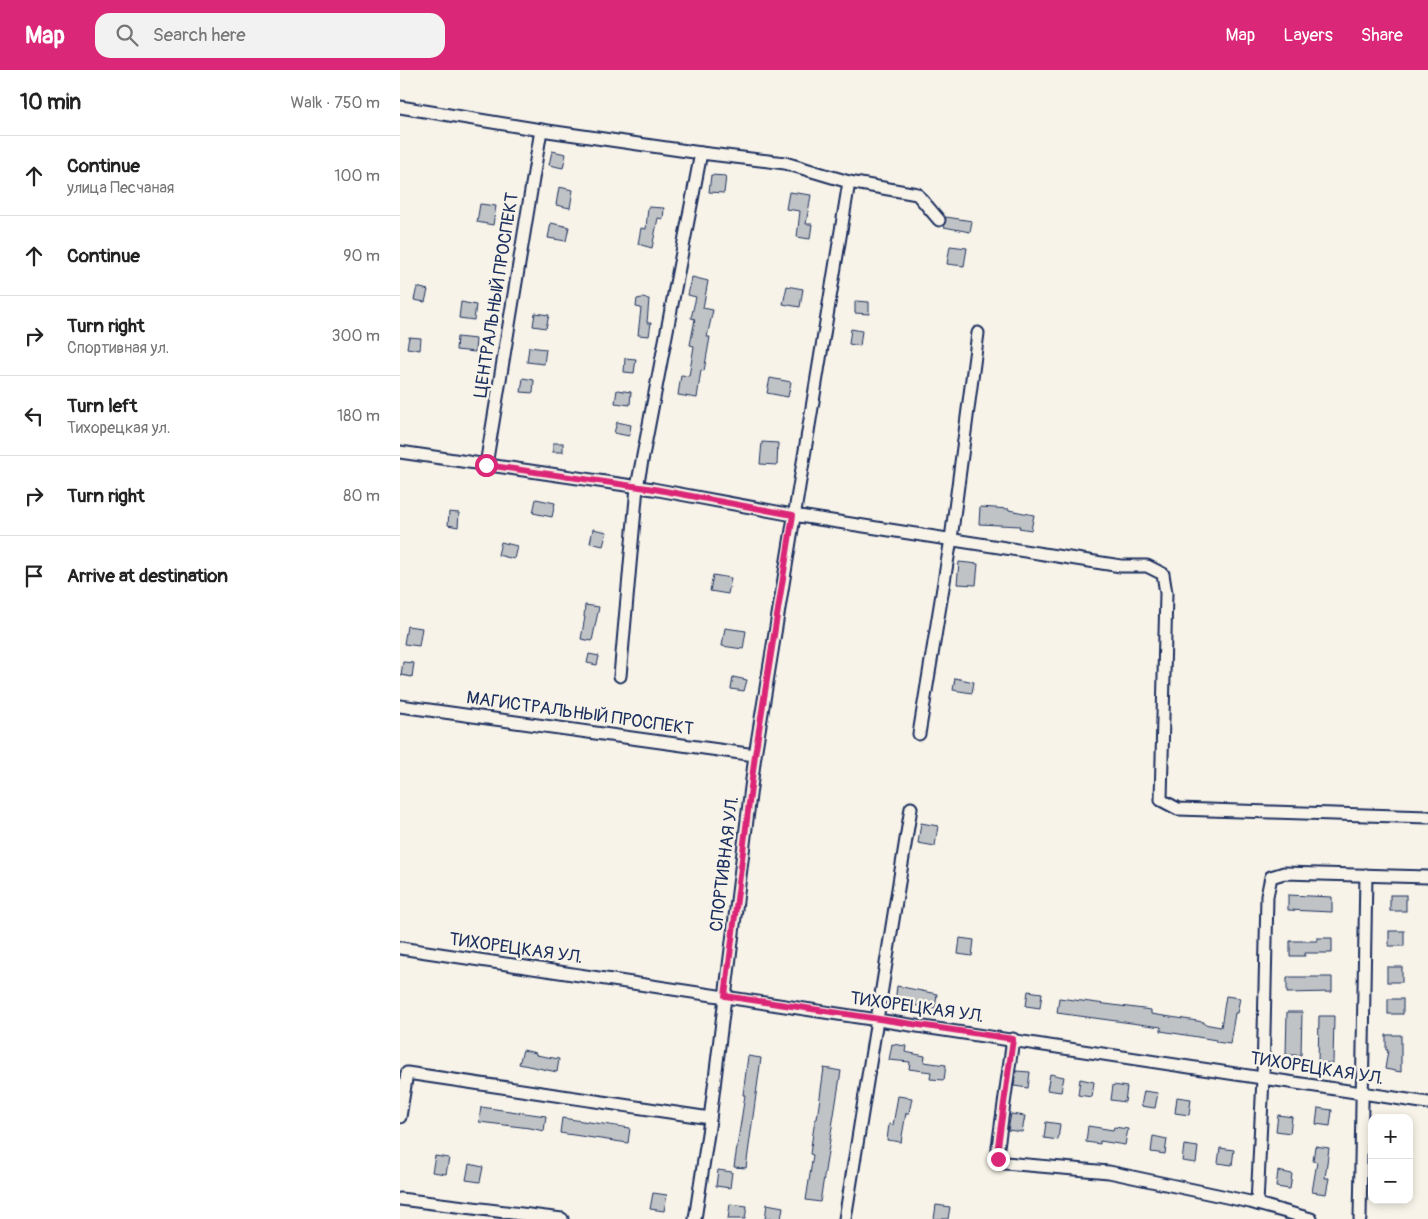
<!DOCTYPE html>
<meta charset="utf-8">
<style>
body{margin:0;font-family:Pangolin,sans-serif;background:#f2f2f2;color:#222}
.controls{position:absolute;right:15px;bottom:15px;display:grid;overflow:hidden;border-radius:10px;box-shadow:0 2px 8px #0003}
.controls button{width:45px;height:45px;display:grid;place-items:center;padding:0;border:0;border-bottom:1px solid #e0e0e0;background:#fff;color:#222;font:25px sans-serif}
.stop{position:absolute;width:15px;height:15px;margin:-11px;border:4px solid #db2777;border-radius:50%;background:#fff}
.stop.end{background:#db2777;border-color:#fff;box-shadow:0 1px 5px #0008}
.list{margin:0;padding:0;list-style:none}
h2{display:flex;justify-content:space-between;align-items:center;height:65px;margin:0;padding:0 20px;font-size:21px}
h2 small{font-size:16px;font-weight:400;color:#767676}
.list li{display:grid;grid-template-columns:32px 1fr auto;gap:15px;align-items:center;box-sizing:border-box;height:80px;padding:0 20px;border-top:1px solid #e0e0e0}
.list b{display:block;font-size:19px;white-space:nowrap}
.list p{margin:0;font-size:16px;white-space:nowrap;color:#767676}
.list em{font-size:16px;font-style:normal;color:#767676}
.icon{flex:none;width:28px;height:28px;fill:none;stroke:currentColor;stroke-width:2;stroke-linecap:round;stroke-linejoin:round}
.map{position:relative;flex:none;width:1028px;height:1149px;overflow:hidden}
header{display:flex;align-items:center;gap:30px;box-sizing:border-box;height:70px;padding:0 25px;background:#db2777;color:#fff}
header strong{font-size:24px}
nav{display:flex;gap:28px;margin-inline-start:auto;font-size:18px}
.search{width:350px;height:45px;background:#f2f2f2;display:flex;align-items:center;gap:12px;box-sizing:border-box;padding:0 18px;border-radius:15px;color:#767676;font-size:19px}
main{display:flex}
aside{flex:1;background:#fff}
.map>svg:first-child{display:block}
.building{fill:#c0c3c5;stroke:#1b2f5e}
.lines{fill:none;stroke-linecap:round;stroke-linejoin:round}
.minor-casing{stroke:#1b2f5e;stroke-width:15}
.minor{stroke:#f7f3e8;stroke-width:11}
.route{stroke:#db2777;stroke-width:6}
.labels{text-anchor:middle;stroke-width:5;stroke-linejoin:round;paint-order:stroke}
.street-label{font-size:18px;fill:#1b2f5e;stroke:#f7f3e8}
</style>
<header>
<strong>Map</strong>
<div class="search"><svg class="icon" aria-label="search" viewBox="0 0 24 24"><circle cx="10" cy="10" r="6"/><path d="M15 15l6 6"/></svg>Search here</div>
<nav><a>Map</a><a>Layers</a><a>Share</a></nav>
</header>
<main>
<aside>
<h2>10 min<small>Walk · 750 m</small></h2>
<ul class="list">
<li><svg class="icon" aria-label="ahead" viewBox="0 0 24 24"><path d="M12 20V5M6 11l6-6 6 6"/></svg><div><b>Continue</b><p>улица Песчаная</p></div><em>100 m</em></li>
<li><svg class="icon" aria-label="ahead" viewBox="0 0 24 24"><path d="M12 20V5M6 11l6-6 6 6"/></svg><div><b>Continue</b></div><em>90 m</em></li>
<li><svg class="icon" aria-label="right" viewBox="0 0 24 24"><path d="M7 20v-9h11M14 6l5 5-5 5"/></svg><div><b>Turn right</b><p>Спортивная ул.</p></div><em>300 m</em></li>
<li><svg class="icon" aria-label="left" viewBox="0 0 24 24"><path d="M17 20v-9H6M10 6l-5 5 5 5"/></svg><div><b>Turn left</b><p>Тихорецкая ул.</p></div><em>180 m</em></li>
<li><svg class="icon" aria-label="right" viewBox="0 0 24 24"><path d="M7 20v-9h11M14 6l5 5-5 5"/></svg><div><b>Turn right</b></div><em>80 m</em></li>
<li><svg class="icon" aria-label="arrive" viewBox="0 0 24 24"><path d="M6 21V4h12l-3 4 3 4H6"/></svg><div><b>Arrive at destination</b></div></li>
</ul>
</aside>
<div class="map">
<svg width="1028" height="1149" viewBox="0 0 1028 1149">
<rect width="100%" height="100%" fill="#f7f3e8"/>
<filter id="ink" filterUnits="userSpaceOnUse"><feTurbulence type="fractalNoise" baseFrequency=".02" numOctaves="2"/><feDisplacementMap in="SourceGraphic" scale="10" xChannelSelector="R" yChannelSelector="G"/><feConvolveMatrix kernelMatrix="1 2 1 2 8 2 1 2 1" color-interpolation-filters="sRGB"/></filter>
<g filter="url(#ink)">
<g class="building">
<polygon points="152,81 166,84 163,98 149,95"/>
<polygon points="311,105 326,106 324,123 309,122"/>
<polygon points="159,117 173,120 170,138 156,135"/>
<polygon points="389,122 411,125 406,154 412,154 410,169 397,167 400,141 386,139"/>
<polygon points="80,134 96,136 93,155 77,152"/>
<polygon points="248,137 264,138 263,149 258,148 252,178 238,174 241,158 246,159"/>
<polygon points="546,147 572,151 570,162 544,157"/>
<polygon points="151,153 169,157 166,171 148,168"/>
<polygon points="550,176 567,178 564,196 547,194"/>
<polygon points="292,207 308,211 303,238 313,240 307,267 310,267 304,301 301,300 297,328 278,325 281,305 289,306 294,276 290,275 295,249 291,248 296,227 288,225"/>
<polygon points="387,216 403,219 400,237 383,234"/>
<polygon points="17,217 28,220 25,232 14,230"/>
<polygon points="242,228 249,229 247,253 251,253 249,266 238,265 241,238 236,237 237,229"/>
<polygon points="455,231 469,232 469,244 455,243"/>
<polygon points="61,232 76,235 74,250 59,248"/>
<polygon points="135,243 149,245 146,258 133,256"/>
<polygon points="451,259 462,261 460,276 449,274"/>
<polygon points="9,267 21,268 20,280 7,278"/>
<polygon points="57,267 76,269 75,282 56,280"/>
<polygon points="129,277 146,279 144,294 127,292"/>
<polygon points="225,288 236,289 234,303 224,302"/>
<polygon points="123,308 134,310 133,323 121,322"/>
<polygon points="370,308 391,312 388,327 367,323"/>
<polygon points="217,320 231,322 230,335 215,333"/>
<polygon points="217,352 231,355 229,366 214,363"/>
<polygon points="362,372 378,373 377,395 360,394"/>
<rect x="153" y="373" width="10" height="9"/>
<polygon points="136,429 155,433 152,447 133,443"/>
<polygon points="580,437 609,439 609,440 634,445 631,460 619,458 620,456 579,454"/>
<polygon points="49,442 59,443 58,457 48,455"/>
<polygon points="193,459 207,462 203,476 190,473"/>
<polygon points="101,472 117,476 114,489 98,485"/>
<polygon points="559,492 578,494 576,515 557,514"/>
<polygon points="313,505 331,508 328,524 310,521"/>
<polygon points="185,535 199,537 192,571 181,569 185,547 184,547"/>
<polygon points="7,556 22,558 19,576 4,574"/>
<polygon points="325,558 346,561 343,579 322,576"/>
<polygon points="189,584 199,586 197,595 187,593"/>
<polygon points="3,592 14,593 12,607 1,605"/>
<polygon points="333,607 347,610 344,621 331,619"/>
<polygon points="555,608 574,612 572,623 553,620"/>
<polygon points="521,753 538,756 535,776 518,773"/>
<polygon points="888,825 932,827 932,842 888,840"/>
<rect x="990" y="825" width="16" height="16"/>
<rect x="989" y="861" width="15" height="15"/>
<polygon points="560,868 574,870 572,886 558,884"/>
<polygon points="917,868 932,868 932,883 905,883 905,886 890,886 890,871 917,871"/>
<rect x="987" y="897" width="15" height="15"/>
<polygon points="887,907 932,907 932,922 887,923"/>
<polygon points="497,916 537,924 535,939 495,932"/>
<polygon points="628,921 642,923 640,938 626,936"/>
<polygon points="826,926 840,928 837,943 835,943 830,974 816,972 816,970 761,961 761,957 657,943 659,928 751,940 751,944 804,952 804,954 821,957"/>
<rect x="988" y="929" width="15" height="15"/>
<polygon points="887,942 902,942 901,985 886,985"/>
<polygon points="919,946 934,946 933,993 918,993"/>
<polygon points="986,965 1001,965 1001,1002 985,999 988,980 986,980"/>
<polygon points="492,974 506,976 505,982 525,986 524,992 546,995 544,1010 530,1009 531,1002 509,999 510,992 489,990"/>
<polygon points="123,980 136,983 136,985 159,989 157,1002 119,994"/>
<polygon points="348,986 361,988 346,1098 334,1097 345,1025 343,1025"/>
<polygon points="424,998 441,1001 420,1132 406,1130 413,1085 410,1084 415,1049 417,1049"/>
<polygon points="616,1001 630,1002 628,1018 614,1016"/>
<polygon points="650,1004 664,1007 661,1022 647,1020"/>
<polygon points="680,1009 694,1012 692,1027 678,1025"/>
<polygon points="713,1015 727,1017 725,1032 711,1030"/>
<polygon points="744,1021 758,1023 755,1038 741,1036"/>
<polygon points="498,1026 512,1028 509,1043 506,1043 501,1072 487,1070 489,1054 493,1055"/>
<polygon points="777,1027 791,1029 789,1045 775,1043"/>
<polygon points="81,1037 146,1046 144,1061 130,1058 79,1052"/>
<polygon points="918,1038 932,1040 930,1056 916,1054"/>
<polygon points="611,1044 625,1046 622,1062 608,1060"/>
<polygon points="878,1045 892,1047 890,1063 876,1061"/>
<polygon points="162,1048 230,1058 228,1073 160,1063"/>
<polygon points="646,1052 660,1054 658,1070 644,1068"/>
<polygon points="688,1056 713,1060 714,1057 728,1059 725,1075 700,1071 700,1074 686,1072"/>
<polygon points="753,1066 767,1069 765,1084 751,1082"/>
<polygon points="784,1075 798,1077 796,1093 782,1091"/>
<polygon points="915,1076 929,1078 925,1108 929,1108 926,1124 912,1122 917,1092 913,1091"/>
<polygon points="820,1078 834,1080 832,1095 818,1093"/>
<polygon points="35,1086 49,1088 46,1104 32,1102"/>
<polygon points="69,1094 83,1097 80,1112 66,1110"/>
<polygon points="318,1100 332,1102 330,1118 316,1116"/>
<polygon points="878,1101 892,1104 890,1119 876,1117"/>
<polygon points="253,1123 267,1125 264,1141 250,1139"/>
<polygon points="330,1134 347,1136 345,1149 328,1149"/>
<polygon points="367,1134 383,1137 381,1149 365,1149"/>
<polygon points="536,1135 550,1137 548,1149 534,1149"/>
</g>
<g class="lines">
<g class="minor-casing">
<g id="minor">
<polyline points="0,37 141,60 301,83"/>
<polyline points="449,112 517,124 539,150"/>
<polyline points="0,382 253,419 393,445 721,496 747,496 763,504 766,523 761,730 778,739 1028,747"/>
<polyline points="86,395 141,60"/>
<polyline points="220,606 237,417 301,83 385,93 449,112 355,685 309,1057 295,1149"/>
<polyline points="0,636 355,685"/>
<polyline points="519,664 551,469 578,263"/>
<polyline points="0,878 1028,1033"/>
<polyline points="613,969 598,1077 598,1089 605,1093 709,1102 850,1132 911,1149"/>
<polyline points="0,1047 7,1003 310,1048"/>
<polyline points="0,1129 162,1149"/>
<polyline points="857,1134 863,1008 867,826 871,807 884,803 1028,807"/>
<polyline points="445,1149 511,738"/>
<polyline points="960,1149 966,805"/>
</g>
</g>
<use href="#minor" class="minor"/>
</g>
</g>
<g class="lines" filter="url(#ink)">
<polyline class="route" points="86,395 254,419 393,445 355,685 325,926 613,969 598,1076 598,1089"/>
</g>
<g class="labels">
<g class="street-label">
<text transform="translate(96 225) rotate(-81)" y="6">ЦЕНТРАЛЬНЫЙ ПРОСПЕКТ</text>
<text transform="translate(180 643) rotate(8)" y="6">МАГИСТРАЛЬНЫЙ ПРОСПЕКТ</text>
<text transform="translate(324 794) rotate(-83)" y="6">СПОРТИВНАЯ УЛ.</text>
<text transform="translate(116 878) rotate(8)" y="6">ТИХОРЕЦКАЯ УЛ.</text>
<text transform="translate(517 937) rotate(8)" y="6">ТИХОРЕЦКАЯ УЛ.</text>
<text transform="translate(917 998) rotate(9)" y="6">ТИХОРЕЦКАЯ УЛ.</text>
</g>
</g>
</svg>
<div class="controls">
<button>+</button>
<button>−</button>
</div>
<div class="stop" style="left:86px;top:395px"></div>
<div class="stop end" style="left:598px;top:1089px"></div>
</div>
</main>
